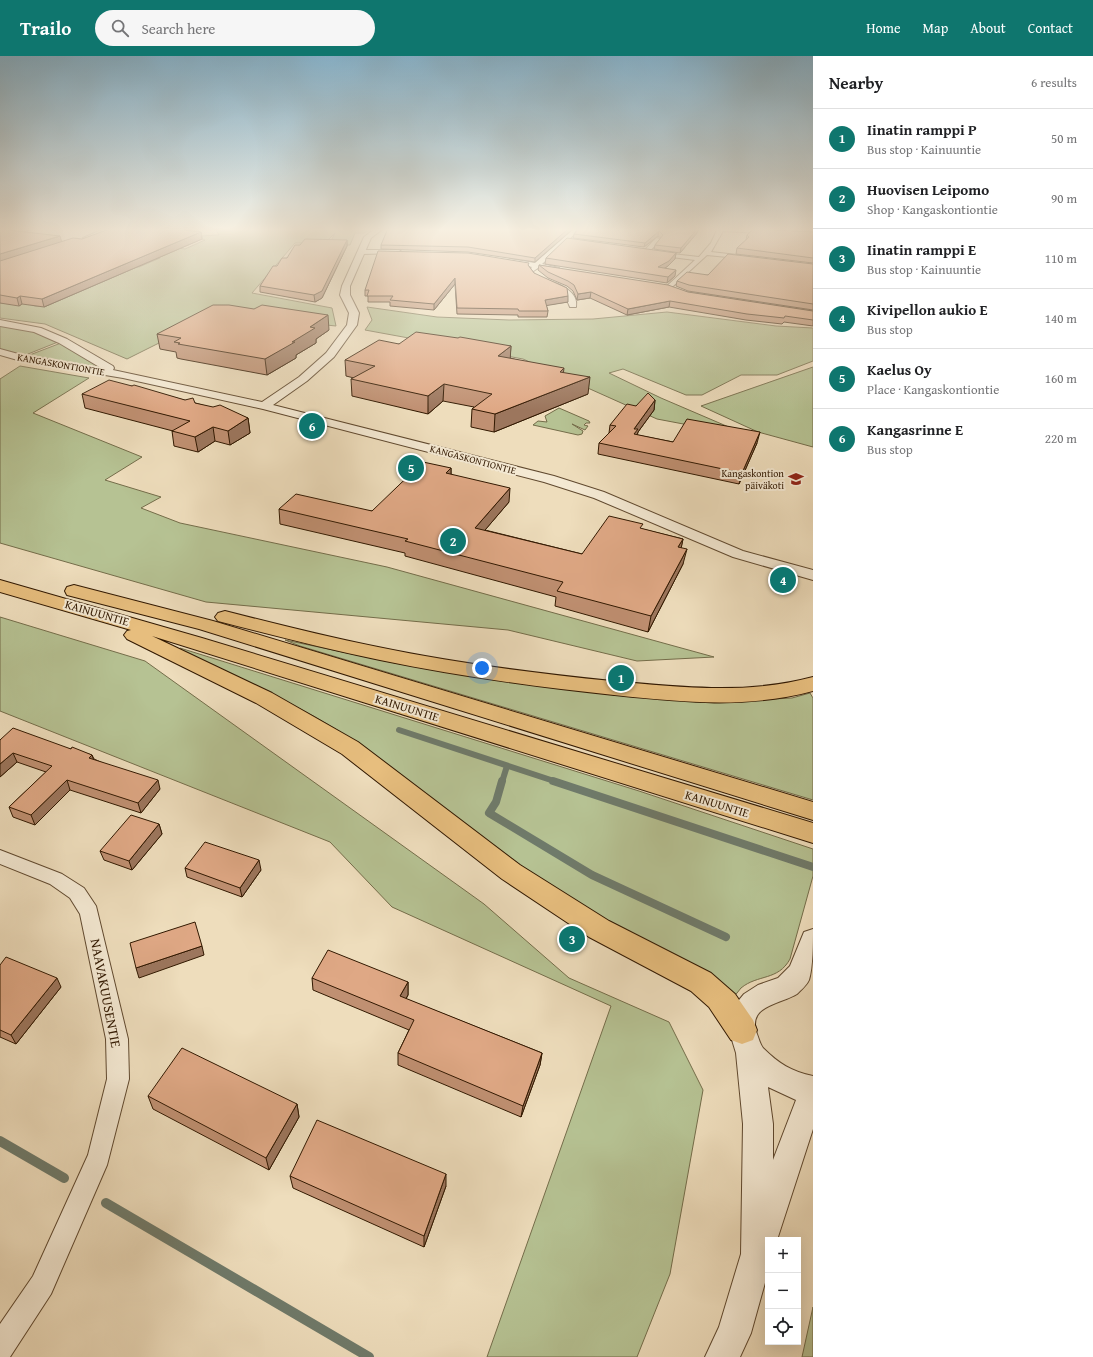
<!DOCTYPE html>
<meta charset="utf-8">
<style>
body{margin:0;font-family:"Gentium Book Plus",serif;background:#f6f6f6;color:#202124}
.controls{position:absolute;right:12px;bottom:12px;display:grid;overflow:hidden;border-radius:0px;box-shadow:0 4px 16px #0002}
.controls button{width:36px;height:36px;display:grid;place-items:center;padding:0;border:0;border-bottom:1px solid #e0e0e0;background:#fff;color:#202124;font:20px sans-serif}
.you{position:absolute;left:482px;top:612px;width:14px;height:14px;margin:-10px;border:3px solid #fff;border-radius:50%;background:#1a73e8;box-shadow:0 0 0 6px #1a73e833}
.badge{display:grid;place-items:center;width:26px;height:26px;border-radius:50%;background:#0f766e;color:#fff;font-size:13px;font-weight:700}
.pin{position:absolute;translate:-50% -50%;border:2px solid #fff;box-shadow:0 1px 4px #0006}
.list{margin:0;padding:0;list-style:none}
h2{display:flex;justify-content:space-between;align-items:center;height:52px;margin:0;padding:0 16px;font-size:17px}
h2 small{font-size:13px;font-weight:400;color:#757577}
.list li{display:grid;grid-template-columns:26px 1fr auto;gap:12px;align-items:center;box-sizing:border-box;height:60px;padding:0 16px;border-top:1px solid #e0e0e0}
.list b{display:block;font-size:15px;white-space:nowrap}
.list p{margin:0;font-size:13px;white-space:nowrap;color:#757577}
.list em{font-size:13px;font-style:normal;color:#757577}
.icon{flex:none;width:22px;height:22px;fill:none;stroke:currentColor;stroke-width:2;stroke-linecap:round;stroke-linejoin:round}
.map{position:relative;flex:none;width:813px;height:1301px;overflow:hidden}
header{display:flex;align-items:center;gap:24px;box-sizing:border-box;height:56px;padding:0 20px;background:#0f766e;color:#fff}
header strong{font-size:19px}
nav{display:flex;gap:22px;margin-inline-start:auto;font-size:14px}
.search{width:280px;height:36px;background:#f6f6f6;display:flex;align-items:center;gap:10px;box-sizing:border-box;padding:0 14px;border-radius:22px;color:#757577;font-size:15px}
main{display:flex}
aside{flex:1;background:#fff}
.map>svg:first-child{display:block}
.green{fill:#b6c293;stroke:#746d4a}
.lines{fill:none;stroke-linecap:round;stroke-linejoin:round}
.stream-far2{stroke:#6f7a6a;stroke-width:6}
.stream-far1{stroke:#6f7a6a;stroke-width:8}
.stream{stroke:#6f7a6a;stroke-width:10}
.minor-casing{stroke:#60492f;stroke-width:2}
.tertiary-casing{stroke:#60492f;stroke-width:2}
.trunk-casing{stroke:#311800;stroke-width:2}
.minor{fill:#f4e9d3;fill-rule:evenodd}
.tertiary{fill:#f4e9d3;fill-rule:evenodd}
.trunk{fill:#e7be7e;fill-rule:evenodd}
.wall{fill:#c09072;stroke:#311800}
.shaded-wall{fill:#9c765d;stroke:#311800}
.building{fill:#dfa885;stroke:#311800}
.labels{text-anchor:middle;stroke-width:4;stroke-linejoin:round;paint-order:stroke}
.far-street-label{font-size:10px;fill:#311800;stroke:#f4e9d3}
.far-poi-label{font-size:10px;fill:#311800;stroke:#f4e9d3;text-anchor:end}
.street-label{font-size:12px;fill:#311800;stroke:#f4e9d3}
.near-street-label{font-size:14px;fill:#311800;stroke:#f4e9d3}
</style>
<header>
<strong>Trailo</strong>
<div class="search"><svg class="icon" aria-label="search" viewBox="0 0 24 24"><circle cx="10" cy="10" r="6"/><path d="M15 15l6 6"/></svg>Search here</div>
<nav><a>Home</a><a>Map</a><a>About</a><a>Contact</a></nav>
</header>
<main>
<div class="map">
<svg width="813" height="1301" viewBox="0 0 813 1301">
<rect width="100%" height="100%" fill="#eeddbc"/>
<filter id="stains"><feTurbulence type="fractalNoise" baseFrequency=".005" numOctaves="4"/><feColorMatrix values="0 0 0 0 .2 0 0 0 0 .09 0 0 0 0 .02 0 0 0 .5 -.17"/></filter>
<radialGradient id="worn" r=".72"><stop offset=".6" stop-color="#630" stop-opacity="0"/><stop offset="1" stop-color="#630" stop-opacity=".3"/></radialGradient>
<g class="green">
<polygon points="190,172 195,172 198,180 200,180 219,179 215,172 372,172 364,177 355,177 350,189 329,189 335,177 325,187 295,187 252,237 332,252 336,270 217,258 127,303 45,268 0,262 0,247 27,246 35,250 41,250 0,225 132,210 139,211 160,202 154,201 162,190 185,193 205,184 162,178"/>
<polygon points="367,251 437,261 509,264 593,263 667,256 776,270 813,272 813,305 777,319 741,319 702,339 686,339 623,313 609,317 661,342 752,381 657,363 523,303 365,274 372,264"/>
<polygon points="0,268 26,273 58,286 23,300 0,294"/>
<polygon points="61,287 112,315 27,300"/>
<polygon points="20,310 89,322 33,357 142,401 105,424 161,441 141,452 180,467 387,511 714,601 637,605 508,574 206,546 0,487 0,323"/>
<polygon points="813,311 813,391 758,376 701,350"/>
<polygon points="559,352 589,365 590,367 586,367 584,369 588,370 585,374 572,368 583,375 582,378 578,379 533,369 538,365 547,366 545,360"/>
<polygon points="0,561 145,605 484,848 569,922 669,966 703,1034 670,1218 637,1301 487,1301 611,950 392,851 330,786 0,655"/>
<polygon points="285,584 395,607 541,630 737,645 792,642 810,637 813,642 813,744 300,590"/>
<path d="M180 592 639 735 813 793V820L790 903C778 925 758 918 741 932 738 935 736 939 733 942 660 900 585 860 515 811 460 773 411 726 357 687 302 649 239 623 178 596Z"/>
<polygon points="813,1251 813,1301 802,1301"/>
</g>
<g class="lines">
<g class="stream-far2">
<polyline points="399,674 557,726"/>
<polyline points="502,726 507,710"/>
</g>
<g class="stream-far1">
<polyline points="502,725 496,746 489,757 592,819 726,881"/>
<polyline points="553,725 813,811"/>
</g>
<g class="stream">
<polyline points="0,1085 64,1122"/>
<polyline points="106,1147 369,1301"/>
</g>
<g class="minor-casing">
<g id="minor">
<polygon points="106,172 114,172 88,183 83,182"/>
<polygon points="575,172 581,172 542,208 559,212 559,214 538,212 532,216 529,214 532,211 507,205 510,203 535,207"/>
<polygon points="718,172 813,176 813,180 723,175 711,196 746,200 749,202 748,203 707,199 671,232 667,232 667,230 695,204 656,199 653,197 654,196 699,201 711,187"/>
<polygon points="656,182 661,183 648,197 644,197 644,195"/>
<polygon points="399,194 402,196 401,197 362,198 359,196 362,194"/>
<path d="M549 225C560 228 579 236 576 251H570C563 234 563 236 547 228V226Z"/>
<polygon points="0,794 62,818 84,832 96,850 128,983 129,1023 107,1109 51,1238 10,1301 0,1301 0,1268 33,1220 88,1099 107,1023 106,983 80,858 70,842 50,828 0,808"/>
</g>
</g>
<g class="tertiary-casing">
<g id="tertiary">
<polygon points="376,172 384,172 371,182 350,230 350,239 359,257 357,269 334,301 307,325 273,349 554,420 604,436 743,495 813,514 813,524 733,501 594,442 544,426 263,353 123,322 21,305 0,299 0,293 22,299 101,312 59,287 34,276 0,270 0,264 41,272 67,283 113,310 114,312 113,314 262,346 299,321 326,297 347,269 349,257 340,239 342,230 364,181"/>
<path d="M813 873C813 888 813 911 809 924 807 929 801 934 797 938 782 948 746 949 757 978 759 983 760 988 763 992 778 1007 792 1016 813 1020V1073L777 1184H768V1216L751 1277 740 1301H705L719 1271 741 1198 743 1068 736 997 729 974 730 959 734 950 744 938 758 929 778 922 790 910 804 876ZM768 1031 796 1044 773 1104V1068Z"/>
</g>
</g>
<g class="trunk-casing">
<g id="trunk">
<polygon points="0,524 202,582 813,767 813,787 152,580 272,637 358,686 520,809 609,865 711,917 735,938 753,964 757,974 753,984 742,988 731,984 709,951 691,935 589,881 502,823 342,698 256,647 127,583 124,579 127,575 131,574 0,536"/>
<polygon points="74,529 213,565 813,746 813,764 199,573 67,539 65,535 67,531"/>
<path d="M225 555C276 568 327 581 378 591 455 607 533 617 612 625 679 631 746 639 813 621V635C747 653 681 646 614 639 536 631 458 620 380 604 326 593 272 579 218 565L215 561 218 557Z"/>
</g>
</g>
<use href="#minor" class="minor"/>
<use href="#tertiary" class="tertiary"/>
<use href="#trunk" class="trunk"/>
</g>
<g class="wall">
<polygon points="0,172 33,172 33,173 24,176 62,186 191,172 184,174 201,176 202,183 44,251 22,248 19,250 0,247"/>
<polygon points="574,172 535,206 468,196 381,193 381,189"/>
<polygon points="579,172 697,177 680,197 654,193 655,189 661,182 658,180 644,191 573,182 574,178"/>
<polygon points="757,172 811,172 810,174"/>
<polygon points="813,176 813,207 736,198 737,192 746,184 747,179"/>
<polygon points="347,184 347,190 322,242 315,246 260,236 260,230 277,210 287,202 300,189"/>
<polygon points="676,197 675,203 668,210 665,212 675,220 667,227 545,208 546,202"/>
<polygon points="813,208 813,254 688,235 676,230 677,225 708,219"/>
<polygon points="539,209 688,236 813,255 813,270 784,266 782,268 746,264 669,251 627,259 590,242 577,244 573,235 567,230 548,222 538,214"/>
<polygon points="529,210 534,217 568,246 546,249 548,255 547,261 518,261 518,259 457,258 455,228 434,254 390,250 390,246 368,246 368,240 365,240 365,234"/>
<polygon points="329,274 316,283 316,287 296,299 296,302 267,319 181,303 177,302 176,296 160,293 157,278"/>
<polygon points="399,288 511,290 510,302 563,317 588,338 494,376 471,371 472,353 474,351 443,345 428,358 352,340 351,323 354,322 346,320 345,304"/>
<polygon points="132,330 195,347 248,362 250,377 230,389 215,385 198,396 174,390 172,375 173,375 85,352 82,338"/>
<polygon points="655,344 654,354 638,376 637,379 673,386 757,387 739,428 598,398 599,387 609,377 610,369 636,350"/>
<polygon points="451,412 451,419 509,446 485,474 582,498 642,473 683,483 681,492 683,508 648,576 555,550 556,541 405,500 405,497 280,468 279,453 372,455"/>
<polygon points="0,684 71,693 92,699 94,703 160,733 141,757 70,734 35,769 13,761 9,751 46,716 17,706 0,721"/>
<polygon points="159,768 162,778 132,814 104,804 100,795"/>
<polygon points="185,812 261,814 242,841 187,821"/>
<polygon points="0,909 61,931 16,988 0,981"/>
<polygon points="312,922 408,926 408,939 406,943 542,997 540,1009 521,1061 398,1009 398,997 409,974 313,934"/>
<polygon points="148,1040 297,1048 299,1061 269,1114 153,1053"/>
<polygon points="290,1120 446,1130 424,1191 293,1132"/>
</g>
<g class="shaded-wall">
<polygon points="14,172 33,172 33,173 10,181 8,174"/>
<polygon points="168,172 191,172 168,179"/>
<polygon points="569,172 574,172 535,206 535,202"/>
<polygon points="698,172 699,172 697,177 680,197 681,192"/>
<polygon points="659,175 658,180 644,191 645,187"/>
<polygon points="201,176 202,183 44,251 42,243"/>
<polygon points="60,180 62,187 0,206 0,198"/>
<polygon points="347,184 347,190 322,242 315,246 314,239"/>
<polygon points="676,197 675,203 668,210 657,217 658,211"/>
<polygon points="676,214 675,220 667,227 668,221"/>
<polygon points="455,222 455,228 434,254 434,248"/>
<polygon points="591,236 590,242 577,244 578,238"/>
<polygon points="20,240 22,248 19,250 17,242"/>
<polygon points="568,240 568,246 544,250 545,244"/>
<polygon points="670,245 669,251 627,259 628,253"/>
<polygon points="328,259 329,274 316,283 316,287 296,299 296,302 267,319 265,303 292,286 310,271"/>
<polygon points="511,290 510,306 498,300"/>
<polygon points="564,312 562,328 560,316"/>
<polygon points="590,321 588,338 494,376 495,358"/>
<polygon points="444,328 443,345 428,358 428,340"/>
<polygon points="655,344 654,354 638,376 636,384 632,389 634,373"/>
<polygon points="248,362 250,377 230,389 228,375"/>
<polygon points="213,371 215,385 198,396 195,381"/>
<polygon points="760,376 757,387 739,428 742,417"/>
<polygon points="451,412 451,426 446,417"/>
<polygon points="510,432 509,446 474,487 475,472"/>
<polygon points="683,483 680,498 678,491"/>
<polygon points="687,493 683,508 648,576 651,560"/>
<polygon points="13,697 17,706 0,721 0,708"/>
<polygon points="92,699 95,708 89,702"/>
<polygon points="67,724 70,734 35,769 31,759"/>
<polygon points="158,724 160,733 141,757 138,747"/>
<polygon points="159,768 162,778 132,814 129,805"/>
<polygon points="259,804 261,814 242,841 240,832"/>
<polygon points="202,890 204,899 139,922 136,912"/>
<polygon points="57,922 61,931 16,988 11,979"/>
<polygon points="408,926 408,939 400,953 400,940"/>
<polygon points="542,997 540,1009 521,1061 523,1050"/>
<polygon points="297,1048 299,1061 269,1114 266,1102"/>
<polygon points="446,1118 446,1130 424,1191 424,1180"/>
</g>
<g class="building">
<polygon points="0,172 14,172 8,174 60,180 0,198"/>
<polygon points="112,172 168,172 167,172 201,176 42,243 20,240 17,242 0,239 0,205 73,182 82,183"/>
<polygon points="388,172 569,172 535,202 468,191 381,189"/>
<polygon points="579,172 698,172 681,192 655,189 663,179 659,175 645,187 574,178"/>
<polygon points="753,173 813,176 813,202 737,192 749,181 747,179"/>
<polygon points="567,182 676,197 669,205 658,211 676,214 668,221 546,202"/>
<polygon points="305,183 347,184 322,235 314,239 260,230 273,210 277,210 282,202 287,202 295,189 300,189"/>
<polygon points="378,195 468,197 529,207 528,209 534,217 567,232 568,240 545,244 548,255 519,255 518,253 457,252 455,222 434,248 390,244 393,240 367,240 369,234 365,234"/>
<polygon points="728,198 813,208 813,248 689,229 677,225 687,216 708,219"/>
<polygon points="539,209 668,229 688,236 813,255 813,264 785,260 784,262 747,258 670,245 628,253 591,236 578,238 574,229 568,225 548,216"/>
<polygon points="213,249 229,249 254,253 262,249 328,259 310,271 315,272 292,286 295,286 265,303 178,288 180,287 174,286 181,282 157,278"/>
<polygon points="416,276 458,282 460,281 511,290 498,300 564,312 560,316 590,321 495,358 472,353 492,338 444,328 428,340 351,323 375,310 345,304 379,284 399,288"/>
<polygon points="109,324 132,330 134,329 185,344 193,342 195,347 213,351 220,349 248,362 228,375 213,371 195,381 172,375 190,365 82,338"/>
<polygon points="648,337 655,344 634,373 638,373 634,378 673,386 687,363 760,376 742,417 599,387 616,370 610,369 627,348 636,350"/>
<polygon points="423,406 451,412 446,417 510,432 475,472 582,498 609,460 643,468 640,472 683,483 678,491 687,493 651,560 557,535 563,526 405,485 408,483 279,453 296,438 372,455"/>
<polygon points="13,672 71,693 72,691 92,699 89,702 158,724 138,747 67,724 31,759 9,751 52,710 13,697 0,708 0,684"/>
<polygon points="131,759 159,768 129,805 100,795"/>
<polygon points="205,786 259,804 240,832 185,812"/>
<polygon points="195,866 202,890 136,912 130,887"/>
<polygon points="328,894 408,926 400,940 542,997 523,1050 398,997 414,964 312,922"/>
<polygon points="6,901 57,922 11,979 0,974 0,909"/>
<polygon points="182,992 297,1048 266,1102 148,1040"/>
<polygon points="317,1064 446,1118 424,1180 290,1120"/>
</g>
<linearGradient id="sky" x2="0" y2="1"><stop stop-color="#88b7d2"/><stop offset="0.49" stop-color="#f7f0e1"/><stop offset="1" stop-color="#f7f0e1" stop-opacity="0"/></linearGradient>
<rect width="813" height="354" fill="url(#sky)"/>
<defs>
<g id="school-bare" transform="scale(1.2)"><path d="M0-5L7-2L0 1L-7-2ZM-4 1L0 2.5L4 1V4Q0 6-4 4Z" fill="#8f2418" stroke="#f4e9d3" stroke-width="2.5" paint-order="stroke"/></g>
</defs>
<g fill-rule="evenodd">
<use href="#school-bare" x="796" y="423"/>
</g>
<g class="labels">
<g class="far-street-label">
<text transform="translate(61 308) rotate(10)" y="4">KANGASKONTIONTIE</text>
<text transform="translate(473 403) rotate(15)" y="4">KANGASKONTIONTIE</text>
</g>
<g class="far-poi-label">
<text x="784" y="421">Kangaskontion<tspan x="784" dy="12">päiväkoti</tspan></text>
</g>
<g class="street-label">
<text transform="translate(97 557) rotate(16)" y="4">KAINUUNTIE</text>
<text transform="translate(407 652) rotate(17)" y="4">KAINUUNTIE</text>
<text transform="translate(717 748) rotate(17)" y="4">KAINUUNTIE</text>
</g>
<g class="near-street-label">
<text transform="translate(106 937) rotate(79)" y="5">NAAVAKUUSENTIE</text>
</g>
</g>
<rect width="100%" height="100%" filter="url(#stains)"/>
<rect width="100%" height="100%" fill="url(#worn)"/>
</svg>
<div class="controls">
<button>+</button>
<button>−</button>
<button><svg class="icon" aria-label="locate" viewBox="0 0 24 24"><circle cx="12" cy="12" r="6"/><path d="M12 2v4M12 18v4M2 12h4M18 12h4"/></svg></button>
</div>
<div class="you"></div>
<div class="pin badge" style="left:621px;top:622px">1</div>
<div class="pin badge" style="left:453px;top:485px">2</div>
<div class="pin badge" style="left:572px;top:883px">3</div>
<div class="pin badge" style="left:783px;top:524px">4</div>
<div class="pin badge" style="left:411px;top:412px">5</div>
<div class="pin badge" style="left:312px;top:370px">6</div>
</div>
<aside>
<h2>Nearby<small>6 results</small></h2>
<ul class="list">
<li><span class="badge">1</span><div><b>Iinatin ramppi P</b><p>Bus stop · Kainuuntie</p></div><em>50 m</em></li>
<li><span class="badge">2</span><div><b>Huovisen Leipomo</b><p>Shop · Kangaskontiontie</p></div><em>90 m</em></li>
<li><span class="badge">3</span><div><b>Iinatin ramppi E</b><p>Bus stop · Kainuuntie</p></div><em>110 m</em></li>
<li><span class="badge">4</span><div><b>Kivipellon aukio E</b><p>Bus stop</p></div><em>140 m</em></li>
<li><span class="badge">5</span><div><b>Kaelus Oy</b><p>Place · Kangaskontiontie</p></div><em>160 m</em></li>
<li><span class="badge">6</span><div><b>Kangasrinne E</b><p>Bus stop</p></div><em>220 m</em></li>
</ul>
</aside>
</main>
